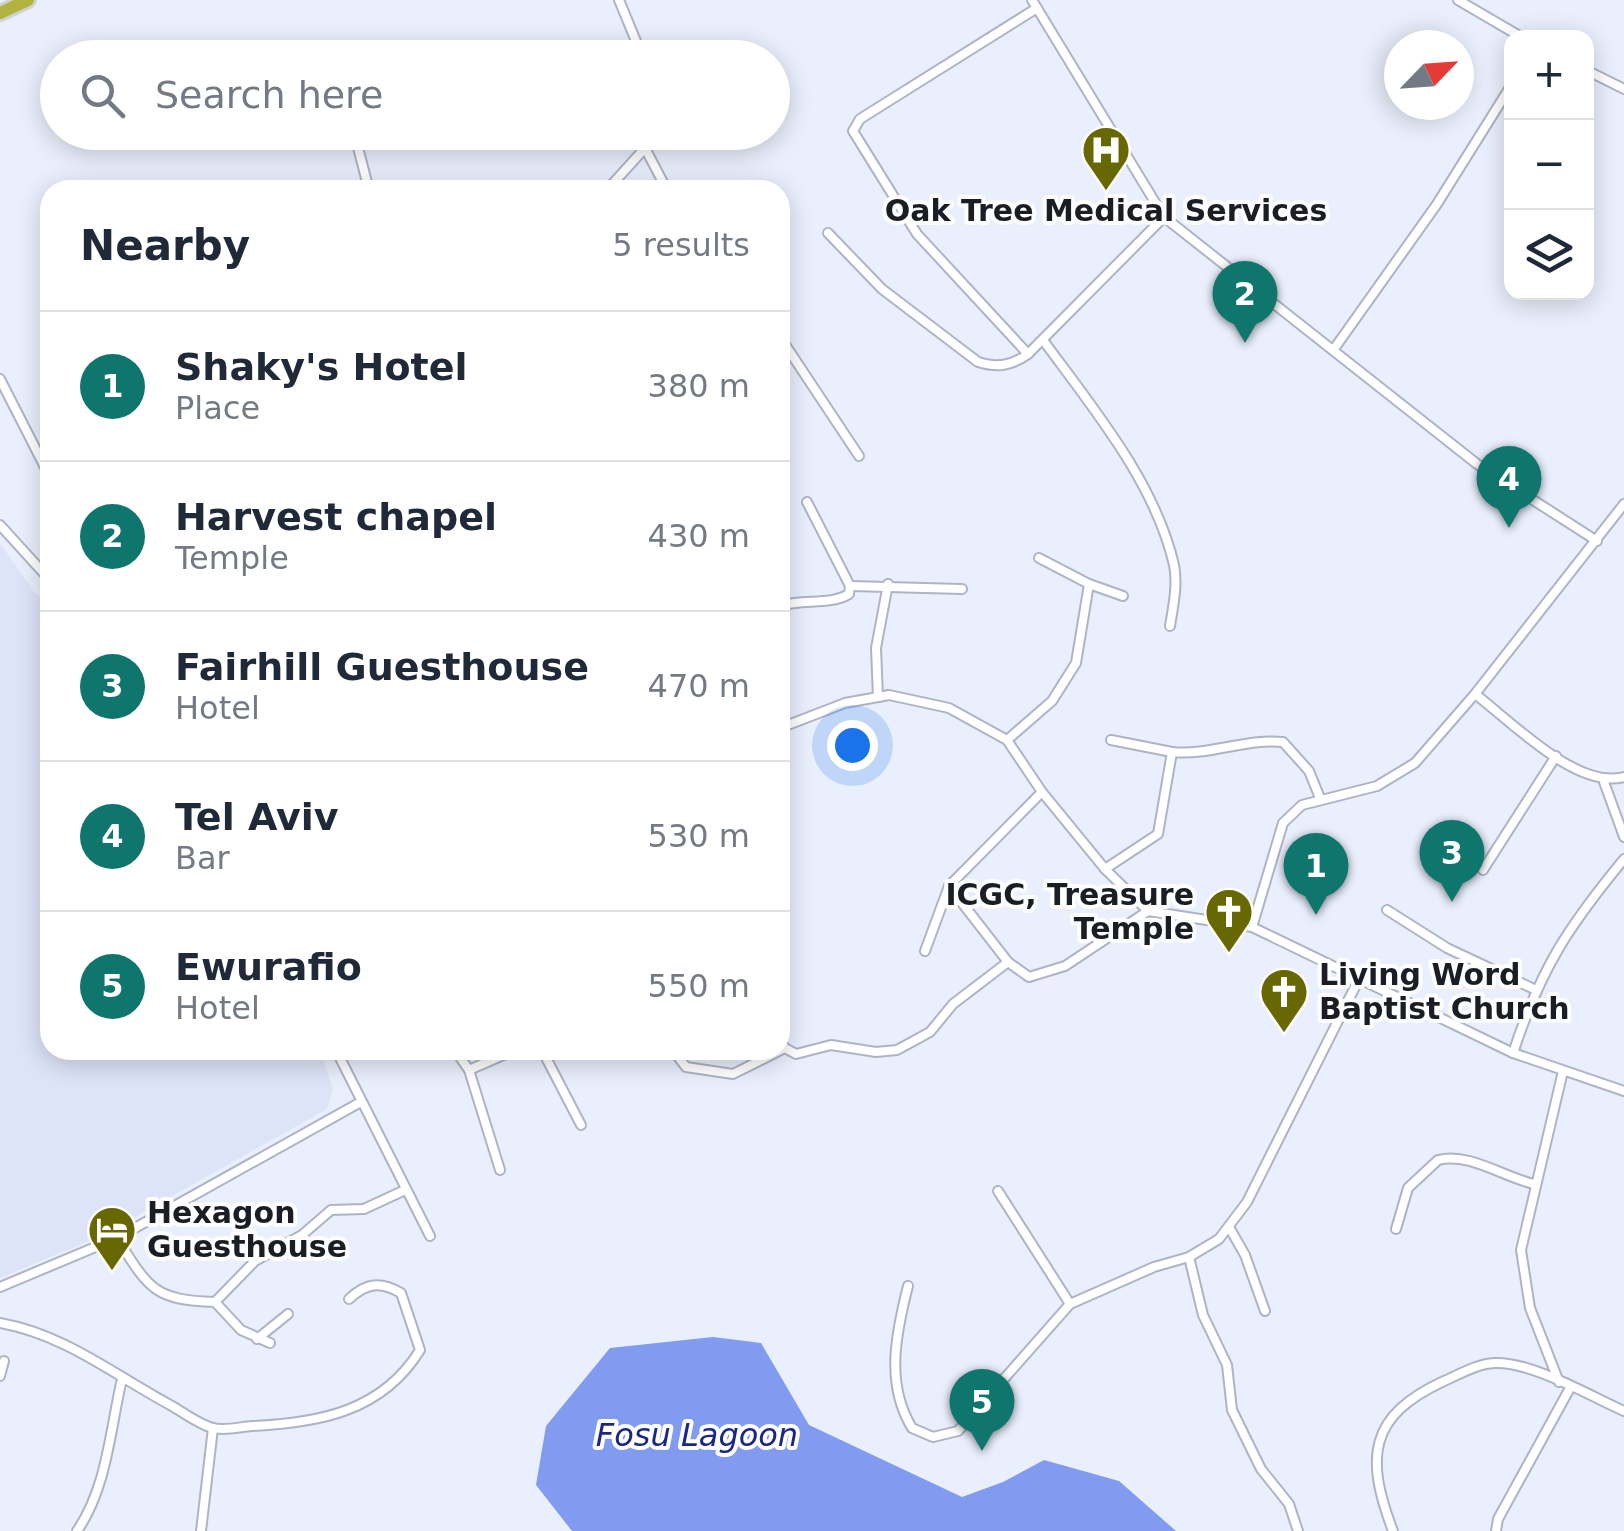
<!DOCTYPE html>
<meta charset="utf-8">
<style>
body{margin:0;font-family:"DejaVu Sans",sans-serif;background:#f6f6f7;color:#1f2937}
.controls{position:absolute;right:30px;top:30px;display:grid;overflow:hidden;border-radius:20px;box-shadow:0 5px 25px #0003}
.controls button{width:90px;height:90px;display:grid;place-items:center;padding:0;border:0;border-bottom:2px solid #e0e1e3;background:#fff;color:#1f2937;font:50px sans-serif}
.compass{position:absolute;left:1384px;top:30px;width:90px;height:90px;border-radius:50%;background:#fff;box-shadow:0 5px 25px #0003;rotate:65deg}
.you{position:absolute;left:852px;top:745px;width:35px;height:35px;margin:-25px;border:8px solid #fff;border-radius:50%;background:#1a73e8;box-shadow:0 0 0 15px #1a73e833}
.badge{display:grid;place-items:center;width:65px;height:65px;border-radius:50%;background:#0f766e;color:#fff;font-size:32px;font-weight:700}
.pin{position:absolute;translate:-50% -82px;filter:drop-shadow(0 2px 5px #0008)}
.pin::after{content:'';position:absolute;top:52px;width:35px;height:30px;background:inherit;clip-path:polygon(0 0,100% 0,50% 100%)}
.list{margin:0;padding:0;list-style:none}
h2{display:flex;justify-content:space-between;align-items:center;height:130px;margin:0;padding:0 40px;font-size:42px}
h2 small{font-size:32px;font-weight:400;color:#747a83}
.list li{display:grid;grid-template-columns:65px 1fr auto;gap:30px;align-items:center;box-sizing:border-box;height:150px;padding:0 40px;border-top:2px solid #e0e1e3}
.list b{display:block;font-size:38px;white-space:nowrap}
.list p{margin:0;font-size:32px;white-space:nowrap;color:#747a83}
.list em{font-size:32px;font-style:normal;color:#747a83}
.icon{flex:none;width:55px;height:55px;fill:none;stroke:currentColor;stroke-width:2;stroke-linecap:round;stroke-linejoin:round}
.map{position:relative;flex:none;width:1624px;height:1531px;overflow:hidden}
.search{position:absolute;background:#fff;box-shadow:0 5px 25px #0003;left:40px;top:40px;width:750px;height:110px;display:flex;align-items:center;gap:25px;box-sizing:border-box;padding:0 35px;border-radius:55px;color:#747a83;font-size:38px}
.panel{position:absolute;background:#fff;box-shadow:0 5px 25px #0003;left:40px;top:180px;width:750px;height:880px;border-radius:30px}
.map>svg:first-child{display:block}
.built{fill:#dde4f8}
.water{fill:#809bef}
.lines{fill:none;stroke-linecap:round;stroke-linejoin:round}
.street-casing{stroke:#aeb4c5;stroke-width:12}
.highway-casing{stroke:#d1d2d3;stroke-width:18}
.street{stroke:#fff;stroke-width:8}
.highway{stroke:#b2b33f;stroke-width:12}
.labels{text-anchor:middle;stroke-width:8;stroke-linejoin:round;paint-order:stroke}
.poi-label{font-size:30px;font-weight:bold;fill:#1b1d24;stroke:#fdfdfd;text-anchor:start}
.water-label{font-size:32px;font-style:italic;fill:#1a2786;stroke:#fdfdfd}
</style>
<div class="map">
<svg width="1624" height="1531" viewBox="0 0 1624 1531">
<rect width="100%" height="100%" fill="#eaeffd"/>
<polygon class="built" points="0,543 34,592 50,605 50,1050 320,1050 333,1089 327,1109 101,1236 0,1278"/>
<polygon class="water" points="713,1337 761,1343 809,1425 962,1497 1003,1482 1044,1460 1119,1481 1176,1531 572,1531 536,1485 546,1426 610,1348"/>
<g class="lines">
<g class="street-casing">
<g id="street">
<polyline points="619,0 643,58"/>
<polyline points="1032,0 1164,217 1477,464 1597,541"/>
<polyline points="1458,0 1523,38"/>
<polyline points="1586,70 1624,89"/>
<polyline points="354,132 369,190"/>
<polyline points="645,148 667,190"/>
<polyline points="607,190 645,148 645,132"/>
<path d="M828 233 882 289 978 362C997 368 1011 366 1028 354L1164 217"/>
<polyline points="780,337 859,456"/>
<path d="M1043 340C1092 407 1155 482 1174 565 1178 585 1173 607 1170 626"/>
<polyline points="1334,349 1437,204 1512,84"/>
<polyline points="1028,354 917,234 853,131 860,119 1037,8"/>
<polyline points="0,379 50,477"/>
<polyline points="0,525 50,580"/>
<polyline points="1039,558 1089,584"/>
<polyline points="850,586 962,589"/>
<path d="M780 606C803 598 829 606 849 594L850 586 807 502"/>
<path d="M1475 694C1512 722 1577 790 1624 777"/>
<polyline points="878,697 876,648 888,584"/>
<polyline points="780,728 845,703 889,695 949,708 1007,740 1042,792 1105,869 1148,911 1252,927 1513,1053 1624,1091"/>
<polyline points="1007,740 1052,701 1076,663 1089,584 1123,596"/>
<path d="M1172 752C1210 756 1245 738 1283 742L1309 771 1320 798"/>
<polyline points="1604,782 1624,837"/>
<polyline points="1105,869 1158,834 1172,752 1111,740"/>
<polyline points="1483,870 1556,756"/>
<polyline points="949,886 1008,962 1029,977 1065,966 1148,911"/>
<polyline points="1387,910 1447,948 1534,989"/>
<polyline points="1252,927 1283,823 1302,805 1377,786 1415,763 1475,694 1624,504"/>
<polyline points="925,951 949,886 1042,792"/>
<polyline points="785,1048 796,1054 831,1045 876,1052 897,1050 930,1032 953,1004 1008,962"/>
<polyline points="336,1050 430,1236"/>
<polyline points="455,1050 469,1070 515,1050"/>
<polyline points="542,1050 581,1125"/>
<polyline points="673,1050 686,1067 733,1074 785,1048 780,1041"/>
<path d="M1513 1053C1541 968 1568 927 1624 859"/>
<polyline points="469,1070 500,1170"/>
<polyline points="998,1191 1070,1304"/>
<polyline points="1229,1227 1245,1255 1265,1311"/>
<path d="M1396 1229 1408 1188 1438 1160C1469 1152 1503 1177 1534 1184"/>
<path d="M117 1238C149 1289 154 1300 215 1302L241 1330 270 1343"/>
<polyline points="1189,1257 1203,1315 1227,1365 1232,1410 1261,1469 1289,1504 1298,1531"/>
<path d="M908 1286C896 1333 885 1384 912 1428L933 1437 958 1431 1070 1304 1154 1267 1189 1257 1219 1239 1247 1202 1359 979"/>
<polyline points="0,1287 117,1238 359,1103"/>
<polyline points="215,1302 255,1261 302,1235 331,1210 364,1209 405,1190"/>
<path d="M0 1323C66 1335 114 1375 172 1406 184 1413 200 1425 213 1428 224 1431 240 1427 252 1426 318 1423 382 1412 420 1350L401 1293C380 1281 366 1283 349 1299"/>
<polyline points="257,1339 288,1314"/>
<polyline points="0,1376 4,1361"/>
<polyline points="1559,1382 1530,1308 1521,1250 1563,1071"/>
<path d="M77 1531C107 1488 110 1430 122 1379"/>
<polyline points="201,1531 213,1428"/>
<path d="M1393 1531C1365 1458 1368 1416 1444 1381 1460 1374 1477 1364 1494 1363 1531 1361 1590 1396 1624 1411"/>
<polyline points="1496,1531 1498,1519 1570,1388"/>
</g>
</g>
<g class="highway-casing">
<polyline id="highway" points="0,13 28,0"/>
</g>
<use href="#street" class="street"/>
<use href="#highway" class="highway"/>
</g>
<defs>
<g id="hospital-pin" transform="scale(2.5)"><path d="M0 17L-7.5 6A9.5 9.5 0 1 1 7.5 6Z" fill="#686802" stroke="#fdfdfd"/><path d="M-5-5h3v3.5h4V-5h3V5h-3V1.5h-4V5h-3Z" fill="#fff"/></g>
<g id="church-pin" transform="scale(2.5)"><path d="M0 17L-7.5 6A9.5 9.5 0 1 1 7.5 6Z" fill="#686802" stroke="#fdfdfd"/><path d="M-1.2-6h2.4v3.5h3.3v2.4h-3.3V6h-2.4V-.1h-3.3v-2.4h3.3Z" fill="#fff"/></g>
<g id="hotel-pin" transform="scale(2.5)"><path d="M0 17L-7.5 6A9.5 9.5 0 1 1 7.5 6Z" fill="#686802" stroke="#fdfdfd"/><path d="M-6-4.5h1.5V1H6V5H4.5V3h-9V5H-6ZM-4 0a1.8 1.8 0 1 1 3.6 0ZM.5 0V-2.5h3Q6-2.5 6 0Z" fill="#fff"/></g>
</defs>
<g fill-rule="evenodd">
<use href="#hospital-pin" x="1106" y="150"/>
<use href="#church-pin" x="1229" y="912"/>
<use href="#church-pin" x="1284" y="992"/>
<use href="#hotel-pin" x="112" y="1230"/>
</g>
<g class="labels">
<g class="poi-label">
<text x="1106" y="221" text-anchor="middle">Oak Tree Medical Services</text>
<text x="1194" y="905" text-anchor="end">ICGC, Treasure<tspan x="1194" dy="34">Temple</tspan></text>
<text x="1319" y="985">Living Word<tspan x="1319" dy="34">Baptist Church</tspan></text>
<text x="147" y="1223">Hexagon<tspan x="147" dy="34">Guesthouse</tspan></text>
</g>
<g class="water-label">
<text x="697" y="1446">Fosu Lagoon</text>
</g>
</g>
</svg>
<div class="controls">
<button>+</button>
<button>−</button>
<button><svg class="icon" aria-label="layers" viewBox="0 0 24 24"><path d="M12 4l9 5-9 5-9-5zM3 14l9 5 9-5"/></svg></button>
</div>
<svg class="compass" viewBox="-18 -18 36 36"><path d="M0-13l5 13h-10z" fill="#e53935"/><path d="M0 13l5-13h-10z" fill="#747a83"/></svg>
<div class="you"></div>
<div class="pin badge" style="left:1316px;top:915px">1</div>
<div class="pin badge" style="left:1245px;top:343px">2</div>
<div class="pin badge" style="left:1452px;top:902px">3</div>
<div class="pin badge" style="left:1509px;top:528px">4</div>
<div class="pin badge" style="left:982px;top:1451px">5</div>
<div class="search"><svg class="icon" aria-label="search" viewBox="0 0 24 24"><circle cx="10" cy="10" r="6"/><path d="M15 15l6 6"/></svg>Search here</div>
<section class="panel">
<h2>Nearby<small>5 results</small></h2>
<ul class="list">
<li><span class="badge">1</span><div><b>Shaky's Hotel</b><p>Place</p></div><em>380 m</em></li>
<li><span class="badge">2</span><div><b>Harvest chapel</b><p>Temple</p></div><em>430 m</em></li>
<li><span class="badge">3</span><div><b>Fairhill Guesthouse</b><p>Hotel</p></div><em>470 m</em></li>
<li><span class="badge">4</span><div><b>Tel Aviv</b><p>Bar</p></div><em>530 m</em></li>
<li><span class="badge">5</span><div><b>Ewurafio</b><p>Hotel</p></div><em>550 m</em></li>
</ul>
</section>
</div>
